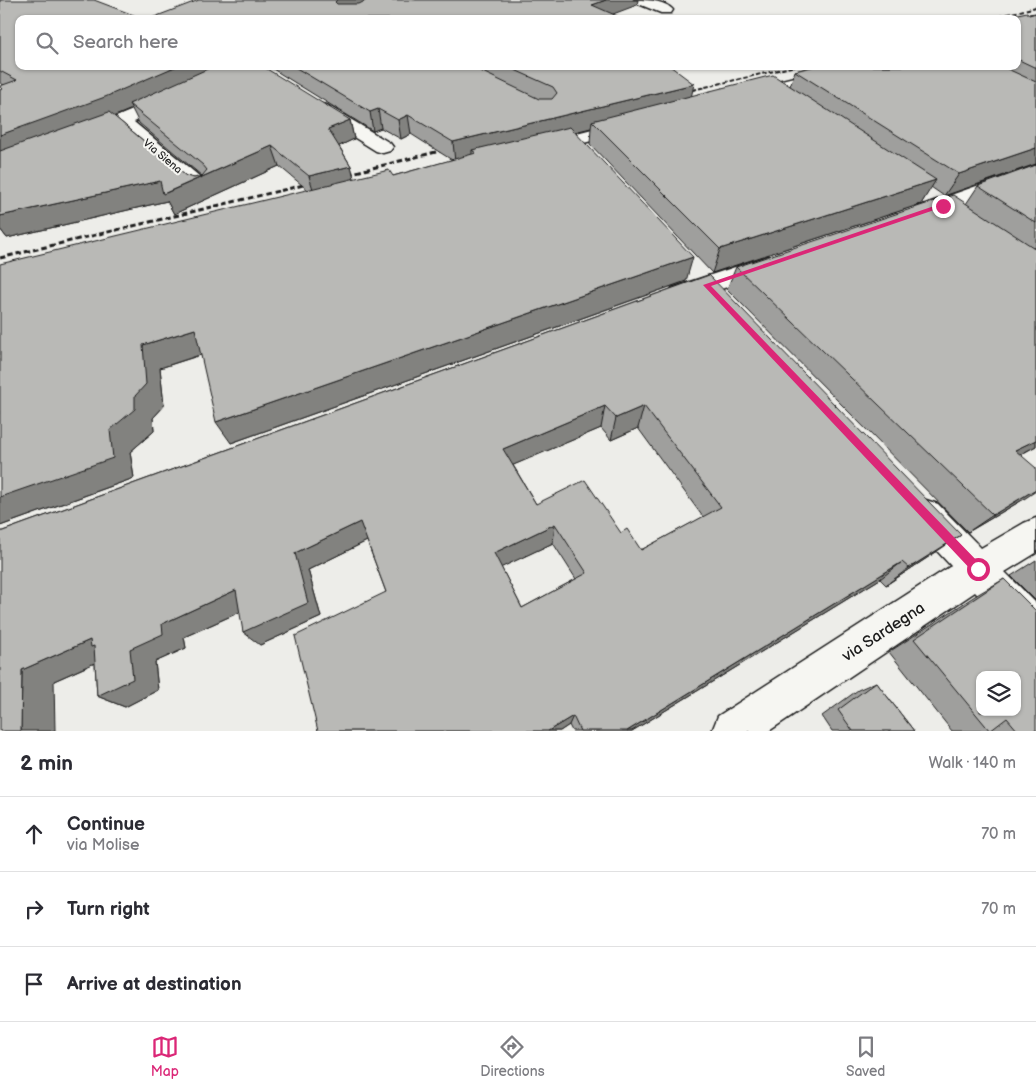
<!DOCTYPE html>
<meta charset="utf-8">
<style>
body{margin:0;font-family:"Balsamiq Sans",sans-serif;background:#f7f7f7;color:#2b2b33}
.controls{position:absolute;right:15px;bottom:15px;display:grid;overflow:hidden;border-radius:10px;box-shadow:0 1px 4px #0004}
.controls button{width:45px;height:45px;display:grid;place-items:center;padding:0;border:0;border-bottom:1px solid #e1e1e2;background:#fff;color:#2b2b33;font:25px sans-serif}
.stop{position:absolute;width:15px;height:15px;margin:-11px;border:4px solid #db2777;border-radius:50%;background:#fff}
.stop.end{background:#db2777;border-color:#fff;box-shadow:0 1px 5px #0008}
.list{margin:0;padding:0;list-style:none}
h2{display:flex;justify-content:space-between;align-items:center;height:65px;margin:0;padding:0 20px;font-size:21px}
h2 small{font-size:16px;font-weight:400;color:#7c7c81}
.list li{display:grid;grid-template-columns:32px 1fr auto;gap:15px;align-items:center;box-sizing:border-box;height:75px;padding:0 20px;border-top:1px solid #e1e1e2}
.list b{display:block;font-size:19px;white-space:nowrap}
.list p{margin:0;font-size:16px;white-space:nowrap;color:#7c7c81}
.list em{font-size:16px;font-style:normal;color:#7c7c81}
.icon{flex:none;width:28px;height:28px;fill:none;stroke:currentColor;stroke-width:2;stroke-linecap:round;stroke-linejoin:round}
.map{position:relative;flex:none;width:1036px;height:731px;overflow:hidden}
.search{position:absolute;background:#fff;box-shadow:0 1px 4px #0004;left:15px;right:15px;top:15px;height:55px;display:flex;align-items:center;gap:12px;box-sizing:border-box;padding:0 18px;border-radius:10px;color:#7c7c81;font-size:19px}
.sheet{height:290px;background:#fff}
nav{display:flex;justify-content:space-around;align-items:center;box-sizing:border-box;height:70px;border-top:1px solid #e1e1e2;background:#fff;font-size:14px;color:#7c7c81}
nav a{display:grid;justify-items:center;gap:2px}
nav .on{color:#db2777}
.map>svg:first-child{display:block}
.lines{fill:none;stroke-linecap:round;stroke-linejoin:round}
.minor-casing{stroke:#1c1c1c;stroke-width:3}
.minor{fill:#f6f6f2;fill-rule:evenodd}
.rail-far1{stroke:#1c1c1c;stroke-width:2;stroke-dasharray:4.5 2;stroke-linecap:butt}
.rail{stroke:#1c1c1c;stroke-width:3;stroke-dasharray:5.5 3;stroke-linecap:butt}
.wall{fill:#9f9f9d;stroke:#1c1c1c;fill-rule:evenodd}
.shaded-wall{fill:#82827f;stroke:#1c1c1c}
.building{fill:#b9b9b6;stroke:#1c1c1c;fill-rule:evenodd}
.route{fill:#db2777}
.labels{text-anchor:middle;stroke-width:4;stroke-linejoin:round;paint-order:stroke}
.far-street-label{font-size:11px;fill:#1c1c1c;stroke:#f6f6f2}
.near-street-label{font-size:16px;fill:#1c1c1c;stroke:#f6f6f2}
</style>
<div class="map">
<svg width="1036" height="731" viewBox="0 0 1036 731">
<rect width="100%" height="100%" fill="#edede9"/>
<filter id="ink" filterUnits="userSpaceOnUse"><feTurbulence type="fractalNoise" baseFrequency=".02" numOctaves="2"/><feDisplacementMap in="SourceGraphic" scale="10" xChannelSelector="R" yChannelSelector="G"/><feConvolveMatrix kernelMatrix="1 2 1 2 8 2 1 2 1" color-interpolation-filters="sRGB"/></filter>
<g filter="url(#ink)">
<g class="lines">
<g class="minor-casing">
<g id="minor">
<path d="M634 0C647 0 664 0 673 10L671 13H661L636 3Z"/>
<polygon points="839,66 868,66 866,69 751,98 745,97 742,93 745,89"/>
<polygon points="170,95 176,96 179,100 176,104 134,122 211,186 214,190 211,194 204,196 197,194 119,128 95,139 88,141 81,139 79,135 81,131"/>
<polygon points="321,104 327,105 390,143 393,147 390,151 383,153 376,151 315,113 312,109 315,105"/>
<polygon points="627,120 634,122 636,126 634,130 545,153 538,151 535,147 538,143"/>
<polygon points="1036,165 1036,178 933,217 925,219 917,217 914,212 917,207"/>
<polygon points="768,256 776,258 780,264 776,270 681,303 672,300 669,294 672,288"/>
<polygon points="926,500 938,504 981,548 1024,523 1036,518 1036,553 1005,572 1036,603 1036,649 1023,643 975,592 769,731 712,731 718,716 951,566 914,526 909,515 914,504"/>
</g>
</g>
<use href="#minor" class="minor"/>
<g class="rail-far1">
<polyline points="988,19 1036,7"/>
<polyline points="680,93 795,66"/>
</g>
<g class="rail">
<polyline points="340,176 452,148"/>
<polyline points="0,258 316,182"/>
</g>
</g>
<g class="wall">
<path d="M0 0 350 120 354 139 339 146 351 166 354 179 393 176 452 160 411 134 401 139 381 128 373 131 268 66H670L691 96 790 86 795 71 815 66H1017V19H1004L1005 17 1036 13V164L944 196 931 187 921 204 712 273 590 144 591 128 575 132 686 281 231 443 201 355 160 368 164 406 153 418 154 431 130 452 134 478 0 526 308 190 279 166 174 214 167 201 7 238 0 229V90L2 89 0 87 4 85 0 83ZM132 109 139 123 202 176 194 178 186 176 115 117Z"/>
<polygon points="1036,165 1036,446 1020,455 1024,499 968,532 727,289 736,267 966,204 978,186"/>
<path d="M709 275 936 552 886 585 880 579 632 731H572L569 725 560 731H318L386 592 367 541 308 570 321 617 260 645 240 612 184 637 186 648 155 662 158 690 125 707 97 696 95 663 54 681 0 532ZM601 428 611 440 638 428 703 517 641 550 621 533 536 504 513 465ZM553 543 576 579 522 608 501 567Z"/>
<polygon points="1036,560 1036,601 1011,576"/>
<polygon points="1004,579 1036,731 952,731 889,652 975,596"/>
<polygon points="876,682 914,731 832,731 822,716 858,690"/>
</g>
<g class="shaded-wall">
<polygon points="337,0 374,0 342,14 335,2"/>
<polygon points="606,0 638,0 637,5 600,19 592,5"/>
<polygon points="177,66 225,66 129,104 132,109 115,116 0,160 0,135"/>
<polygon points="694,84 690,103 592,121 591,128 477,156 476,153 472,150 472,157 455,162 453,142"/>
<polygon points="378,109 381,128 373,131 370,112"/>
<polygon points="408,115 411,134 401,139 398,120"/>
<polygon points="350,120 354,139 333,149 328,129"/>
<polygon points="272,146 279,166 174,214 167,201 7,238 0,229 0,216 160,181 166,193"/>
<polygon points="1036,148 1036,164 944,196 959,174"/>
<polygon points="351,166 356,186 315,196 309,176"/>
<polygon points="936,180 921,204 712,273 720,249"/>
<polygon points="693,257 686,281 231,443 216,422"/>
<polygon points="195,329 209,352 160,368 164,406 153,418 154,431 130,452 134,478 0,526 0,497 110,430 135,396 143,345"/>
<polygon points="605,406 601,428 504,469 503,449"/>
<polygon points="644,406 638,428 611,440 616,418"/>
<polygon points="1036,440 1036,446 991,470 1015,450"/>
<polygon points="1036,489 1036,491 1024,499 968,532 993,515"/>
<polygon points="360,522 369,540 308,570 321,617 260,645 243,632 295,553"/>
<polygon points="555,524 553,543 496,570 494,553"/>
<polygon points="961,535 936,552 886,585 909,568"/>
<polygon points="902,562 880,579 632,731 627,731"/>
<polygon points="236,590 253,606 184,637 186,648 155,662 158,690 125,707 97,696 130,649 162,624"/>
<polygon points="90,640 110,656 54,681 55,731 21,731 22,670"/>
<polygon points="573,716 569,725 560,731 548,731"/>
</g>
<g class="building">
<polygon points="0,0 94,0 144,19 19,19 19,66 177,66 105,97 0,135 0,90 3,89 0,86 17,80 0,71"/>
<polygon points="199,0 337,0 335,2 337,4 359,4 367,0 606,0 592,5 624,19 149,19"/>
<polygon points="1027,12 1029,15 1036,13 1036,68 1017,59 1017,19 1008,19 1005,17"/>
<polygon points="214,66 262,66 350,120 328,129 351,166 309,176 272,146 163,194 160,181 0,216 0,151 109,112 186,176 194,178 202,176 207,170 203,165 129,104"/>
<polygon points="293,66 470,66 539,99 552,99 557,93 553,87 506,66 670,66 694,84 453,142 408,115 398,120 378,109 370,112"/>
<polygon points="815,66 1001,66 1036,82 1036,148 959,174 795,71"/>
<polygon points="773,75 936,180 720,249 592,121"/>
<polygon points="570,127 693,257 216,422 195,329 143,345 146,384 135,396 135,409 110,430 113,458 0,497 0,264 389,170 393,176 476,153 472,150"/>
<polygon points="1036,165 1036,223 978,186"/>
<polygon points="953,195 1036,249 1036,440 1015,450 1036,468 1036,489 993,515 736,267"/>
<path d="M709 275 961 535 909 568 902 562 627 731H580L573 716 548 731H318L295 636 386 592 360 522 295 553 308 603 243 632 236 590 162 624 163 634 130 649 133 679 97 696 94 646 91 647 90 640 22 670 21 731H0V532ZM605 406 616 418 644 406 721 507 641 550 627 529 621 533 585 480 536 504 503 449ZM555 524 587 573 522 608 494 553Z"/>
<path d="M1004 579 1036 611V731H1018L1007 718 990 731 914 639ZM980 675H1017V712H980Z"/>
<polygon points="876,682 914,731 853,731 838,710"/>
</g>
</g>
<polygon class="route" points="940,204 946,206 711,286 981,565 983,569 981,573 978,574 974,573 703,285"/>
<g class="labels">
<g class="far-street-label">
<text transform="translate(163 156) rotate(40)" y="4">Via Siena</text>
</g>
<g class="near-street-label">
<text transform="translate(883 631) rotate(-33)" y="6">via Sardegna</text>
</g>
</g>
</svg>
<div class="controls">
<button><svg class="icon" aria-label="layers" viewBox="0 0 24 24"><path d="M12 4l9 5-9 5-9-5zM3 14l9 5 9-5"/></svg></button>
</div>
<div class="stop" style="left:978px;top:569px"></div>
<div class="stop end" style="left:943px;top:206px"></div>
<div class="search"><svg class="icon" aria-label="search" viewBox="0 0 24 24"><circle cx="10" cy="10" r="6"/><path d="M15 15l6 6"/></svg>Search here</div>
</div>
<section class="sheet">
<h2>2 min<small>Walk · 140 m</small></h2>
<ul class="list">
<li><svg class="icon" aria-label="ahead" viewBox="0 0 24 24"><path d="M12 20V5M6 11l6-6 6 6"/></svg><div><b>Continue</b><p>via Molise</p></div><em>70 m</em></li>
<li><svg class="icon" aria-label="right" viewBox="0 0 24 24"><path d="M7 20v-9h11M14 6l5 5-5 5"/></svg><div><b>Turn right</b></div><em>70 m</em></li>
<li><svg class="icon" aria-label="arrive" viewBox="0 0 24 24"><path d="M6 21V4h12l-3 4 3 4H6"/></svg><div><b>Arrive at destination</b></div></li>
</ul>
</section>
<nav>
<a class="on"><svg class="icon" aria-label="map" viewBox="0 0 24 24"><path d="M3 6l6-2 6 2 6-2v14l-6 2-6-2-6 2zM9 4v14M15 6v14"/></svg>Map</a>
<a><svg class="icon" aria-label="directions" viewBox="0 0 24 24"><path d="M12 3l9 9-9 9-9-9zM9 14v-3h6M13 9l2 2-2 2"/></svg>Directions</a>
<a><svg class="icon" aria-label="saved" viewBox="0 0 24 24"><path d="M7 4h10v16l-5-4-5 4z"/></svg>Saved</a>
</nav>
